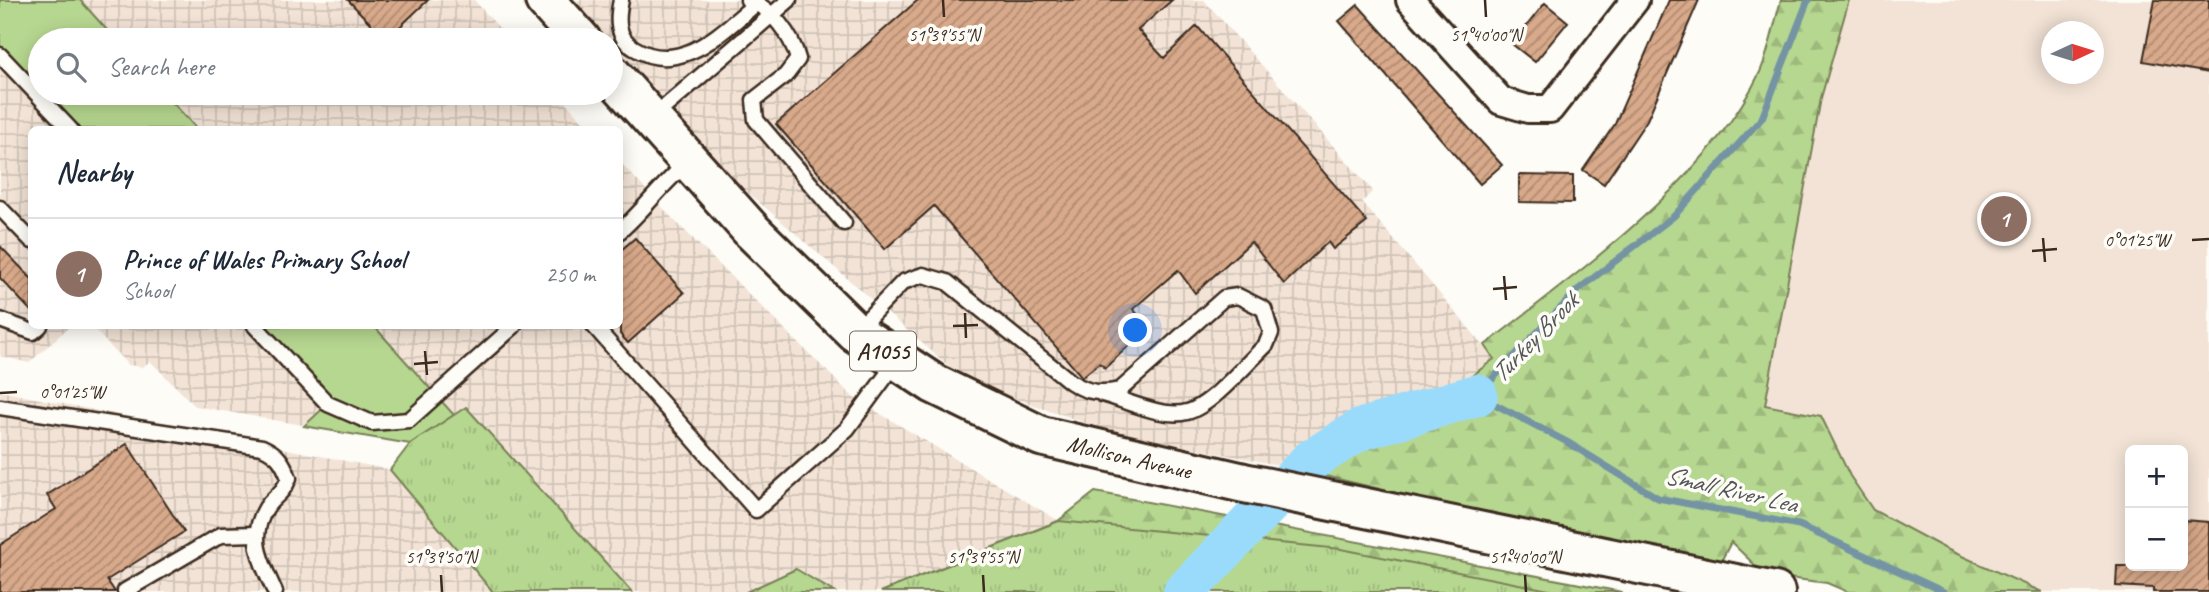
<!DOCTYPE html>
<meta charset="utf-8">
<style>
body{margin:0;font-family:Caveat,sans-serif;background:#f2f2f3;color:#1f2937}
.controls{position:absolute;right:21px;bottom:21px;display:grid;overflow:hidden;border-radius:10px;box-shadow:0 4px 18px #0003}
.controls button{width:63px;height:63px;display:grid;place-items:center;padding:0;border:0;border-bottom:2px solid #e0e1e3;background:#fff;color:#1f2937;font:35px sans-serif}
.compass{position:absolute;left:2041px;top:21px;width:63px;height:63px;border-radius:50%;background:#fff;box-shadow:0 4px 18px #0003;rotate:86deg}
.you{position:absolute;left:1136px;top:331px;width:24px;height:24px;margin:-18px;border:5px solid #fff;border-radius:50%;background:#1a73e8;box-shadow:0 0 0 10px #1a73e833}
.badge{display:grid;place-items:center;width:46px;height:46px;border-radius:50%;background:#c8321e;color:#fff;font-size:23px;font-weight:700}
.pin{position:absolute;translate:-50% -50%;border:4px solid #fff;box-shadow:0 2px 7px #0006}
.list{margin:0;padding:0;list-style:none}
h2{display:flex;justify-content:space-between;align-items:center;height:91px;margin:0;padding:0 28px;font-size:30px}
h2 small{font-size:23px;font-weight:400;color:#747a83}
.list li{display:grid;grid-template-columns:46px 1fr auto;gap:21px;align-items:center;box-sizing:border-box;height:112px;padding:0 28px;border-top:2px solid #e0e1e3}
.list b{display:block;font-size:26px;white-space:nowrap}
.list p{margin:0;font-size:23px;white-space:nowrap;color:#747a83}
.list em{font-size:23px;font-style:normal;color:#747a83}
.icon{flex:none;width:38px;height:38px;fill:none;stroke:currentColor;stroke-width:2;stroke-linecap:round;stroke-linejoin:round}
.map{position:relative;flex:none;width:2209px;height:592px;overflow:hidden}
.search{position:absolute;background:#fff;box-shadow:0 4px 18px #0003;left:28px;top:28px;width:595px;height:77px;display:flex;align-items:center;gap:18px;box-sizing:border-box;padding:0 24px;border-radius:38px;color:#747a83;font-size:26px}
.panel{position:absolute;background:#fff;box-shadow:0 4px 18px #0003;left:28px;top:126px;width:595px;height:203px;border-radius:10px}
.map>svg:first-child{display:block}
.built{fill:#f2e3d6;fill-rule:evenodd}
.industrial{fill:url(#industrial-grid)}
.grass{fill:#b6d790;stroke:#788057;stroke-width:2}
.forest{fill:url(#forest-firs);stroke:#788057;stroke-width:2}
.park{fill:url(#park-tufts);stroke:#788057;stroke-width:2}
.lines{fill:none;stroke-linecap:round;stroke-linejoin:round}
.stream{stroke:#7494a3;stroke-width:7}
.river{stroke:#9adbfc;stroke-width:42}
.building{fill:url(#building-hatch);stroke:#3b2a1e;stroke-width:2}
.service-casing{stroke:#3b2a1e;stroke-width:19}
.minor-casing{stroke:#3b2a1e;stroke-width:32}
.primary-casing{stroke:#3b2a1e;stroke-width:44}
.service{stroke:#fdfcf7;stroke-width:14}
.minor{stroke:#fdfcf7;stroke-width:26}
.primary{stroke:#fdfcf7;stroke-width:38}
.ticks{fill:none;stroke:#3b2a1e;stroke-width:2.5}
.labels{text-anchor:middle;stroke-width:7;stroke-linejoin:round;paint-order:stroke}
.shield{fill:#fdfcf7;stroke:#75695f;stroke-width:2}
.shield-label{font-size:23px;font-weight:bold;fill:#3b2a1e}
.street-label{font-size:24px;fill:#3b2a1e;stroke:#fdfcf7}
.water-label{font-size:26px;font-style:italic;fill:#535656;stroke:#fdfcf7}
.ticks-label{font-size:18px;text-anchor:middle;fill:#3b2a1e;stroke:#fdfcf7;stroke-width:7;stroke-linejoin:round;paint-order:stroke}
</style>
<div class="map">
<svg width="2209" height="592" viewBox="0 0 2209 592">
<defs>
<pattern id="industrial-grid" width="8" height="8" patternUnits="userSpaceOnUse" patternTransform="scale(1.75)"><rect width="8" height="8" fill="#f2e3d6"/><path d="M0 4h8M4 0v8" fill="none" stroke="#d0c3b7"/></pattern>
<pattern id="forest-firs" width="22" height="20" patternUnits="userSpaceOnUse" patternTransform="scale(1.75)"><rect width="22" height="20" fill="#b6d790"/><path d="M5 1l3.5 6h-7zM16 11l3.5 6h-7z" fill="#9db97c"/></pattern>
<pattern id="park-tufts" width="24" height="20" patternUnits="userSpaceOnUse" patternTransform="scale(1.75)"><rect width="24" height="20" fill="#b6d790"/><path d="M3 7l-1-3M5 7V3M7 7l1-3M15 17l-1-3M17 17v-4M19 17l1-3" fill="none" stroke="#9db97c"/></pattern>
<pattern id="building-hatch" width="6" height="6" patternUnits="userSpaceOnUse" patternTransform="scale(1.75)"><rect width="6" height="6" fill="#d8a98a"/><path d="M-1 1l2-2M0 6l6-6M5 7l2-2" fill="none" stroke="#b08a70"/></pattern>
</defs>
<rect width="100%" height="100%" fill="#fdfcf7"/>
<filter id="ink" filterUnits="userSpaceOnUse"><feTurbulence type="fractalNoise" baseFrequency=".0143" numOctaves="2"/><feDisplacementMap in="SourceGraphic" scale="14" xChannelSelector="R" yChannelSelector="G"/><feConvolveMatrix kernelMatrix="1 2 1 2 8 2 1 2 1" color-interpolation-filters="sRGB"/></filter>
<g filter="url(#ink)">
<path class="built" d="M1849 0H2209V592H1957L1750 502 1781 305 1821 98ZM2052 32H2094V74H2052ZM2130 450H2183V566H2130Z"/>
<g class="industrial">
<polygon points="0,0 474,0 510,40 40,40 40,93 557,93 590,129 32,130 32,326 70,326 29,363 0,356"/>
<polygon points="564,0 1204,0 1373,191 1362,202 1495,359 1452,391 1355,420 1311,441 1283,466 1108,431 966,381 694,146 611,53 611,40 600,40"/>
<polygon points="620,162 672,218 854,398 1059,521 881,592 834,592 796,569 746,592 632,592 466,407 410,444 195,406 150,361 143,367 128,365 91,326 620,326"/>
<polygon points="0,391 390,470 493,592 0,592"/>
</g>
<g class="grass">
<polygon points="0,0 80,0 116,40 40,40 40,91 0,47"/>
<polygon points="42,93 164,93 197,129 76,129"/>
<polygon points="259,326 374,326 454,415 410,444 304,426 328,404"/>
</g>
<g class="forest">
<path d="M1781 0H1849L1821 98 1765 405 1821 416 1850 476 1873 510 1944 548 2042 592H1848L1827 583 1765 575 1731 542 1717 569 1283 466 1311 441 1355 420 1452 391 1494 359 1485 345C1578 272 1708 181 1760 72 1770 50 1774 23 1781 0Z"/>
<polygon points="1095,492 1622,592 881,592 1058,521"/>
</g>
<g class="park">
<polygon points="466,407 632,592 493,592 390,470 410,444"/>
<polygon points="1059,521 1341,549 1559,592 881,592"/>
<polygon points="796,569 834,592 746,592"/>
</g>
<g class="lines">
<polyline class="stream" points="1808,0 1762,118 1674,216 1579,289 1477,395 1567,442 1658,498 1799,525 1944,592"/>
<polyline class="river" points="1184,592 1310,461 1359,430 1477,395"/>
</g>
<g class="building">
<polygon points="348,0 428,0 386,40"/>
<polygon points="918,0 1172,0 1138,30 1164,58 1197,26 1367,222 1333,249 1328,242 1284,284 1251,242 1195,293 1178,270 1133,309 1149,327 1105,368 1100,363 1082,377 934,206 885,249 776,124"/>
<polygon points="1669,0 1699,0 1647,120 1604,184 1583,170 1615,124"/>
<polygon points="2155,0 2209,0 2209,73 2143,61"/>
<polygon points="1545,3 1568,22 1535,62 1512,44"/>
<polygon points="1358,5 1502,165 1480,184 1339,21"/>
<polygon points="1519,175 1573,176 1573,203 1519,202"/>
<polygon points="635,238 684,293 628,343 620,334 620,251"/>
<polygon points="0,246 32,279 32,312 0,278"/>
<polygon points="127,444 184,532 107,580 115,592 0,592 0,545 56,509 47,495"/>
<polygon points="2183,520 2209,522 2209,592 2153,592 2153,588 2116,586 2117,566 2183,566"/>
</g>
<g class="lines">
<g class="service-casing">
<g id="service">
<path d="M621 0C617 19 616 37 634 48 681 77 722 31 757 3"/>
<path d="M748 0C771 7 792 36 798 59L786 75 754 100 756 120 844 223"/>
<polyline points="0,55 71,130"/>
<polyline points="652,118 789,0"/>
<polyline points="0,208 32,241"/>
<path d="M620 231C644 210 662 184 687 163"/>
<polyline points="0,320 33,332 40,326"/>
<polyline points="255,326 328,404 372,423 409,420 514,326"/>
<polyline points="594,326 756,510 847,429 897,361"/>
<path d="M856 331 903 282 923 275 947 282 1071 382C1088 393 1101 394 1120 390L1224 298 1238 296 1264 309 1271 333 1266 345C1247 363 1211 406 1187 412 1163 419 1126 400 1102 394"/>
<path d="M0 407 262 447C278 454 283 462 289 478 282 496 274 495 266 508 247 540 262 562 275 592"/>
<polyline points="125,591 221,535 256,534"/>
</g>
</g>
<g class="minor-casing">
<polyline id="minor" points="1410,0 1501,101 1528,109 1550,109 1635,0"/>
</g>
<g class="primary-casing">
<g id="primary">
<polyline points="545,0 581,40"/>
<polyline points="611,74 752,231 855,332 934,384 1041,436 1244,483 1775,592"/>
</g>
</g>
<use href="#service" class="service"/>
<use href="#minor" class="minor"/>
<use href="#primary" class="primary"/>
</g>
</g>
<path class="ticks" d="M943 0 944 17M1485 0 1486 17M2043 238 2045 262M2192 240 2209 239M2032 251 2057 249M1504 276 1506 300M1493 289 1517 287M965 313 966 338M953 326 978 325M425 351 427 375M414 364 438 362M0 393 17 392M441 575 442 592M983 575 984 592M1525 575 1526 592"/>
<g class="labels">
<rect class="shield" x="850" y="331.5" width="66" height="39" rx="5"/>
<g class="shield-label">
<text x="883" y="359">A1055</text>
</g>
<g class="street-label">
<text transform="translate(1129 457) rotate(13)" y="8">Mollison Avenue</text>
</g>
<g class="water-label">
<text transform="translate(1534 337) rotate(-46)" y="9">Turkey Brook</text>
<text transform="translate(1731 489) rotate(13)" y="9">Small River Lea</text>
</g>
</g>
<g class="ticks-label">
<text x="944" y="41">51°39'55"N</text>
<text x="1486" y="41">51°40'00"N</text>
<text x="2137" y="246">0°01'25"W</text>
<text x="72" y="398">0°01'25"W</text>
<text x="441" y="563">51°39'50"N</text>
<text x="983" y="563">51°39'55"N</text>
<text x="1525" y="563">51°40'00"N</text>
</g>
</svg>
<div class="controls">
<button>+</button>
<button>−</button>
</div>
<svg class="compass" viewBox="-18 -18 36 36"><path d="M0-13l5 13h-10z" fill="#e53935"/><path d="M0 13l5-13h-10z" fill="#747a83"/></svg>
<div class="you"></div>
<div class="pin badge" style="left:2004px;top:219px;background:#8d6e63">1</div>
<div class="search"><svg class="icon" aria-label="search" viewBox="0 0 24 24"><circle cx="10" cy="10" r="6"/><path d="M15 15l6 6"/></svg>Search here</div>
<section class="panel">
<h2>Nearby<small></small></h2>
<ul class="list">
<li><span class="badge" style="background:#8d6e63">1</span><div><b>Prince of Wales Primary School</b><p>School</p></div><em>250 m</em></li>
</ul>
</section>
</div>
